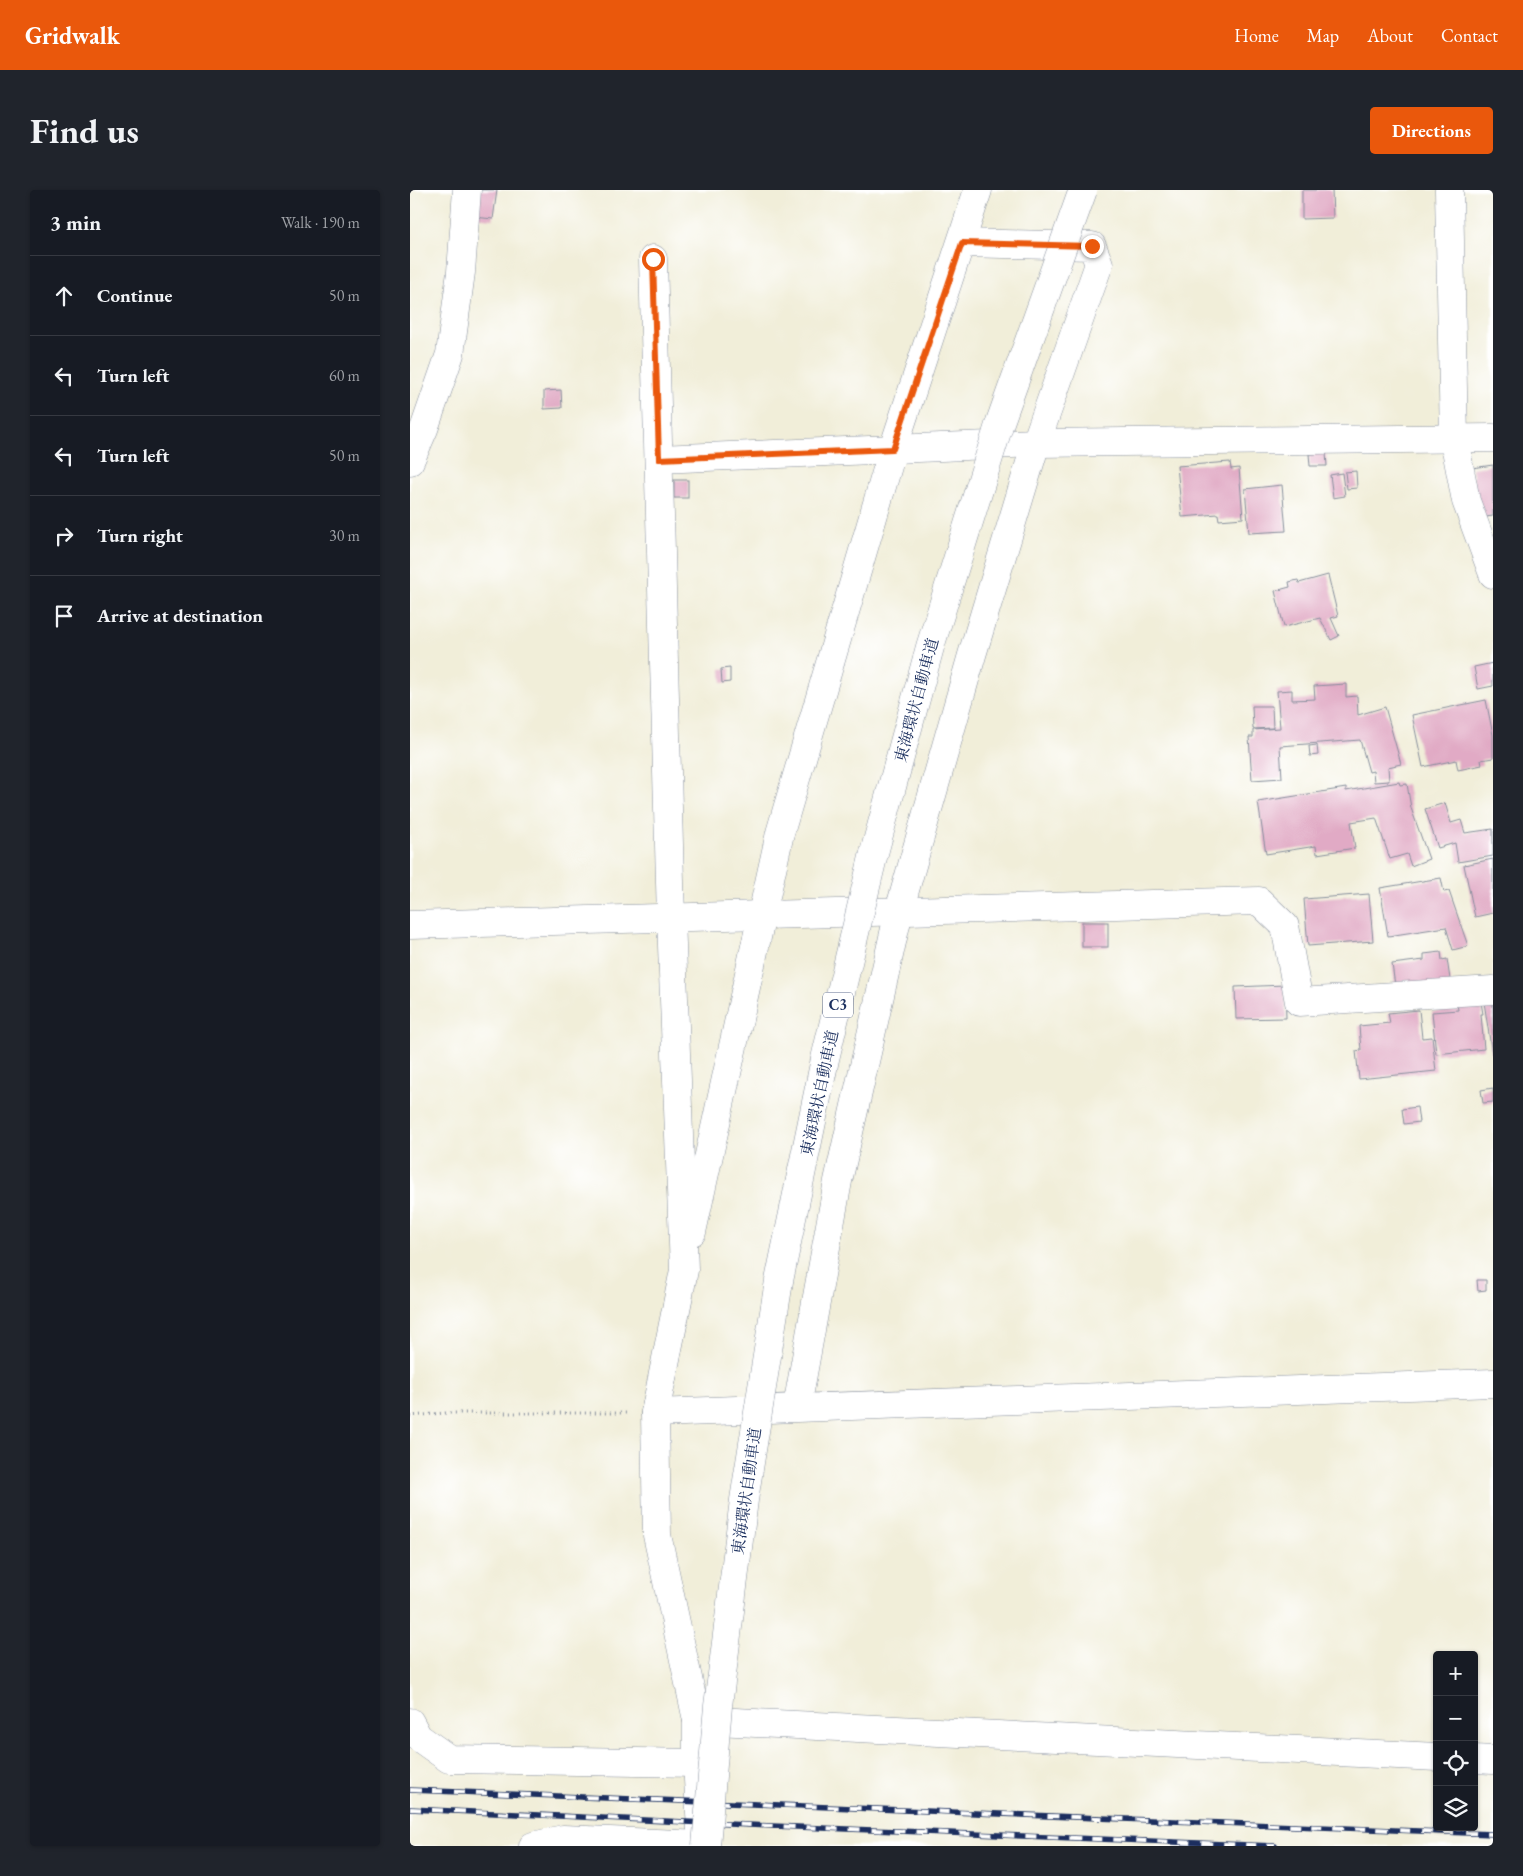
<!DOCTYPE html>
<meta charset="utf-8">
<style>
body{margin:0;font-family:"EB Garamond","Noto Serif JP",serif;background:#20242c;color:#f1f3f6}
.controls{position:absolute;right:15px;bottom:15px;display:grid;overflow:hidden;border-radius:5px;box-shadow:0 1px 4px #0004}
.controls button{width:45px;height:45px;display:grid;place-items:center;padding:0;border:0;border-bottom:1px solid #363941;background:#171b24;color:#f1f3f6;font:25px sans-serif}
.stop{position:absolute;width:15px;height:15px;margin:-11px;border:4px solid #ea580c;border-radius:50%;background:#fff}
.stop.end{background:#ea580c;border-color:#fff;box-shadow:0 1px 5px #0008}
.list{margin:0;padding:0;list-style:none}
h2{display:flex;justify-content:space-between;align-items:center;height:65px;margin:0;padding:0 20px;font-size:21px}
h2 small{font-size:16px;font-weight:400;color:#9ea1a6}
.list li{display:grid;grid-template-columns:32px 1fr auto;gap:15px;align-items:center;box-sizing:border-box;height:80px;padding:0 20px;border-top:1px solid #363941}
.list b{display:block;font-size:19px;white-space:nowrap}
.list em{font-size:16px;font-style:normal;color:#9ea1a6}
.icon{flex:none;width:28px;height:28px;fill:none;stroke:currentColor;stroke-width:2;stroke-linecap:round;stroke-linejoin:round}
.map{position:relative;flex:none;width:1083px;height:1656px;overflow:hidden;border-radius:5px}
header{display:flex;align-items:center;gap:30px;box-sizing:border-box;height:70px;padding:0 25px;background:#ea580c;color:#fff}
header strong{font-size:24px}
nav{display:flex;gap:28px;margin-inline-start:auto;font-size:18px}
.intro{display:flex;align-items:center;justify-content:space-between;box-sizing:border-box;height:120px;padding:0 30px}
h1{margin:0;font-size:35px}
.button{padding:12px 22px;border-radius:5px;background:#ea580c;color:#fff;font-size:18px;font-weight:700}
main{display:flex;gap:30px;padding:0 30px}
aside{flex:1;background:#171b24;border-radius:5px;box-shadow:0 1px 4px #0004}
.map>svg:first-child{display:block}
.building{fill:#e1aac5}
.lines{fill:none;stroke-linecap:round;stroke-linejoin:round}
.street-casing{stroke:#868e9c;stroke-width:29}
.path{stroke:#868e9c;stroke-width:3;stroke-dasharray:1 4;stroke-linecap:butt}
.street{stroke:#fff;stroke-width:28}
.rail-casing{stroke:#1b2f5e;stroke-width:5.5}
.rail{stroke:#fff;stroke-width:4;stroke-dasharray:11;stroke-linecap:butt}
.highway-bridge-casing{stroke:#868e9c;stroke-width:29;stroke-linecap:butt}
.highway-bridge{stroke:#fff;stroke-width:28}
.route{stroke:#ea580c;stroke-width:6}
.labels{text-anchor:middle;stroke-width:5;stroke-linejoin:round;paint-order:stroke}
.shield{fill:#fff;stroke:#5f6d8e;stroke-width:1}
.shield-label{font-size:15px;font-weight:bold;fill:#1b2f5e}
.street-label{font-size:16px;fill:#1b2f5e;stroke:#fff}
</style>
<header>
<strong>Gridwalk</strong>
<nav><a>Home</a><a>Map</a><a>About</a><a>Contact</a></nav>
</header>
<div class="intro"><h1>Find us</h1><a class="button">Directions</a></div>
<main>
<aside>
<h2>3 min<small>Walk · 190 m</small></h2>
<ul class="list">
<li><svg class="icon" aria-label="ahead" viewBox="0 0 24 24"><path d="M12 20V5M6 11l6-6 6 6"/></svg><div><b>Continue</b></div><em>50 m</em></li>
<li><svg class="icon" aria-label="left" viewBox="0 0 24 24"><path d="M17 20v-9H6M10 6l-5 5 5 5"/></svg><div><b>Turn left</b></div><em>60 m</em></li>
<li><svg class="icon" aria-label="left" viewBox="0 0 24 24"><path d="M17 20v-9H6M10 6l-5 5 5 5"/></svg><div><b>Turn left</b></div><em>50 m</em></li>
<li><svg class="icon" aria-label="right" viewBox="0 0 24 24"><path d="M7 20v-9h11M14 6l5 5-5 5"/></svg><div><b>Turn right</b></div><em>30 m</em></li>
<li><svg class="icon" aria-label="arrive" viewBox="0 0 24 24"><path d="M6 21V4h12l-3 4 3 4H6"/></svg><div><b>Arrive at destination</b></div></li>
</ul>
</aside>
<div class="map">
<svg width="1083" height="1656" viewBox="0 0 1083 1656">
<rect width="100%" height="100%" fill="#fff"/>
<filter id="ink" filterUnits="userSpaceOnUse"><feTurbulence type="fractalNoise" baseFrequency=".02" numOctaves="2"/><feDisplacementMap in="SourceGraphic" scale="10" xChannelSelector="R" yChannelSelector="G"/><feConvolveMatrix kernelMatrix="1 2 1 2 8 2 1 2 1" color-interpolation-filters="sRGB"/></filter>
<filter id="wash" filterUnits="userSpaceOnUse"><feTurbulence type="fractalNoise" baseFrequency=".0096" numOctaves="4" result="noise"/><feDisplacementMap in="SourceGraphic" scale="20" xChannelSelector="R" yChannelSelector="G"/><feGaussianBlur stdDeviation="1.12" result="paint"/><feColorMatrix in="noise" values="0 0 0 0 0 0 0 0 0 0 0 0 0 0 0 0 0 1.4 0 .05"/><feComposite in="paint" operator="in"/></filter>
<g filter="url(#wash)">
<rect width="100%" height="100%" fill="#f1eed9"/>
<g id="blocks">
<g class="building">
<polygon points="67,0 87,0 83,29 64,27"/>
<polygon points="892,0 922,0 923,28 892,29"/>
<polygon points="151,200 152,218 134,219 134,201"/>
<polygon points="916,263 917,276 900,276 899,264"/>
<polygon points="820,272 821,279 829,278 833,328 809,330 808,324 772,327 767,276"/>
<polygon points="1083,275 1083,326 1068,328 1062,278"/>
<polygon points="946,281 947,298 937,299 935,282"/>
<polygon points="932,283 935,306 923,308 920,285"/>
<rect x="264" y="290" width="14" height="18"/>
<polygon points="872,295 876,341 839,343 835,299"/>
<polygon points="918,385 928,426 921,428 929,446 921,450 910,428 874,437 865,401 880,397 879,392 888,390 889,393"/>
<polygon points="1083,473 1083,496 1068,499 1064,477"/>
<polygon points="320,478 320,492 312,493 311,479"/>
<polygon points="936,494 936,507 947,506 948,525 975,517 991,574 978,577 979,591 964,592 963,581 959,582 950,550 870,556 872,588 842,590 839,547 843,547 843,540 870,538 867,501 882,500 882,510 905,509 904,496"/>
<polygon points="1076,510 1083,545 1083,568 1071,570 1072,575 1048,580 1046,570 1013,577 1002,525"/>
<polygon points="842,516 862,516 863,538 843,539"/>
<polygon points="907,555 908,565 900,566 899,556"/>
<polygon points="989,592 990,595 997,594 1001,618 1019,669 1001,676 997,664 980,669 966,628 941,632 945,658 907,664 906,656 856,664 848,612 936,598 936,601"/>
<polygon points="1035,613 1041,633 1051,630 1055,643 1083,639 1083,666 1048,672 1045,653 1028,658 1015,619"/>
<polygon points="1083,669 1083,723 1065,727 1054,675"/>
<polygon points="1031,688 1034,702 1039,701 1058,756 1043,760 1036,737 978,746 970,698"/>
<polygon points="959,704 963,751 898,756 894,709"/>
<rect x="672" y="732" width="26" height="25"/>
<polygon points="1031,762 1032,770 1037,769 1041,796 986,803 982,774 1014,770 1014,764"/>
<polygon points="875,795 876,828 826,829 825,797"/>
<polygon points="1083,811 1083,864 1082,864 1074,812"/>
<polygon points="1071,812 1073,824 1071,824 1074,859 1026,864 1022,822 1048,820 1047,814"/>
<polygon points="1009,820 1012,848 1022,847 1026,881 949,889 946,861 951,860 949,836 980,833 978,823"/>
<polygon points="1083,898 1083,912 1073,913 1071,900"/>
<polygon points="1007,917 1009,932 994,934 992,919"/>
<polygon points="1067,1090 1076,1090 1076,1100 1068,1101"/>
</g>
</g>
</g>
<g filter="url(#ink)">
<use href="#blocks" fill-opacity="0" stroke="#868e9c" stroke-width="1"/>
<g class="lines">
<g class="street-casing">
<g id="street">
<polyline points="1039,0 1044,249 1056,311 1083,384"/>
<polyline points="243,69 261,728 274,1080 245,1223 247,1345 287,1530 1027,1567"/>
<polyline points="249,269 626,253 1083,248"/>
<polyline points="0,271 14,239 40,164 51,82 57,0"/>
<polyline points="0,735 849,711 875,736 889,812 1083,800"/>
<polyline points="282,1042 370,643 483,259 568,0"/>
<polyline points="387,1217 428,991 489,721 562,465 626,253 689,74 682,56 552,53"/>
<polyline points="245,1223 1083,1193"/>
<polyline points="0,1532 8,1547 39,1569 287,1573"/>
<polyline points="1064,1569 1083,1570"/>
<polyline points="123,1656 153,1649 292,1655 287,1573 287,1530"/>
</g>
</g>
<polyline class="path" points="0,1226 35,1223 217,1223"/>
<use href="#street" class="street"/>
<g class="rail-casing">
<g id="rail">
<polyline points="0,1600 1083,1644"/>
<polyline points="0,1619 362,1636 865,1656"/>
</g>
</g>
<use href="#rail" class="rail"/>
<g class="highway-bridge-casing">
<polyline id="highway-bridge" points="296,1656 308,1516 334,1310 369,1091 415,869 464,663 520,457 590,232 673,0"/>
</g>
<use href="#highway-bridge" class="highway-bridge"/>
</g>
</g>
<g class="lines" filter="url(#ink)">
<polyline class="route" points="243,69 249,269 483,259 552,53 682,56"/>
</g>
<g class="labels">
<rect class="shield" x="413" y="802.5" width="30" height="25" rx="4"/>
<g class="shield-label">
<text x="428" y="820">C3</text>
</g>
<g class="street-label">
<text transform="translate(506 510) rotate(-75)" y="6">東海環状自動車道</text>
<text transform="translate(409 903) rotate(-78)" y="6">東海環状自動車道</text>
<text transform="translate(336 1301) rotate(-82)" y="6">東海環状自動車道</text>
</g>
</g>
</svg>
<div class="controls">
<button>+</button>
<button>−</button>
<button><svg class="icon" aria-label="locate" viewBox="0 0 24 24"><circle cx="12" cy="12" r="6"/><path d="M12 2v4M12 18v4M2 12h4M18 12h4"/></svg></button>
<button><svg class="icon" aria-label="layers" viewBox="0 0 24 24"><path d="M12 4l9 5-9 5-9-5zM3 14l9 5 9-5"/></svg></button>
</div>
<div class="stop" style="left:243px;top:69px"></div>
<div class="stop end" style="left:682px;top:56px"></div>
</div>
</main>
